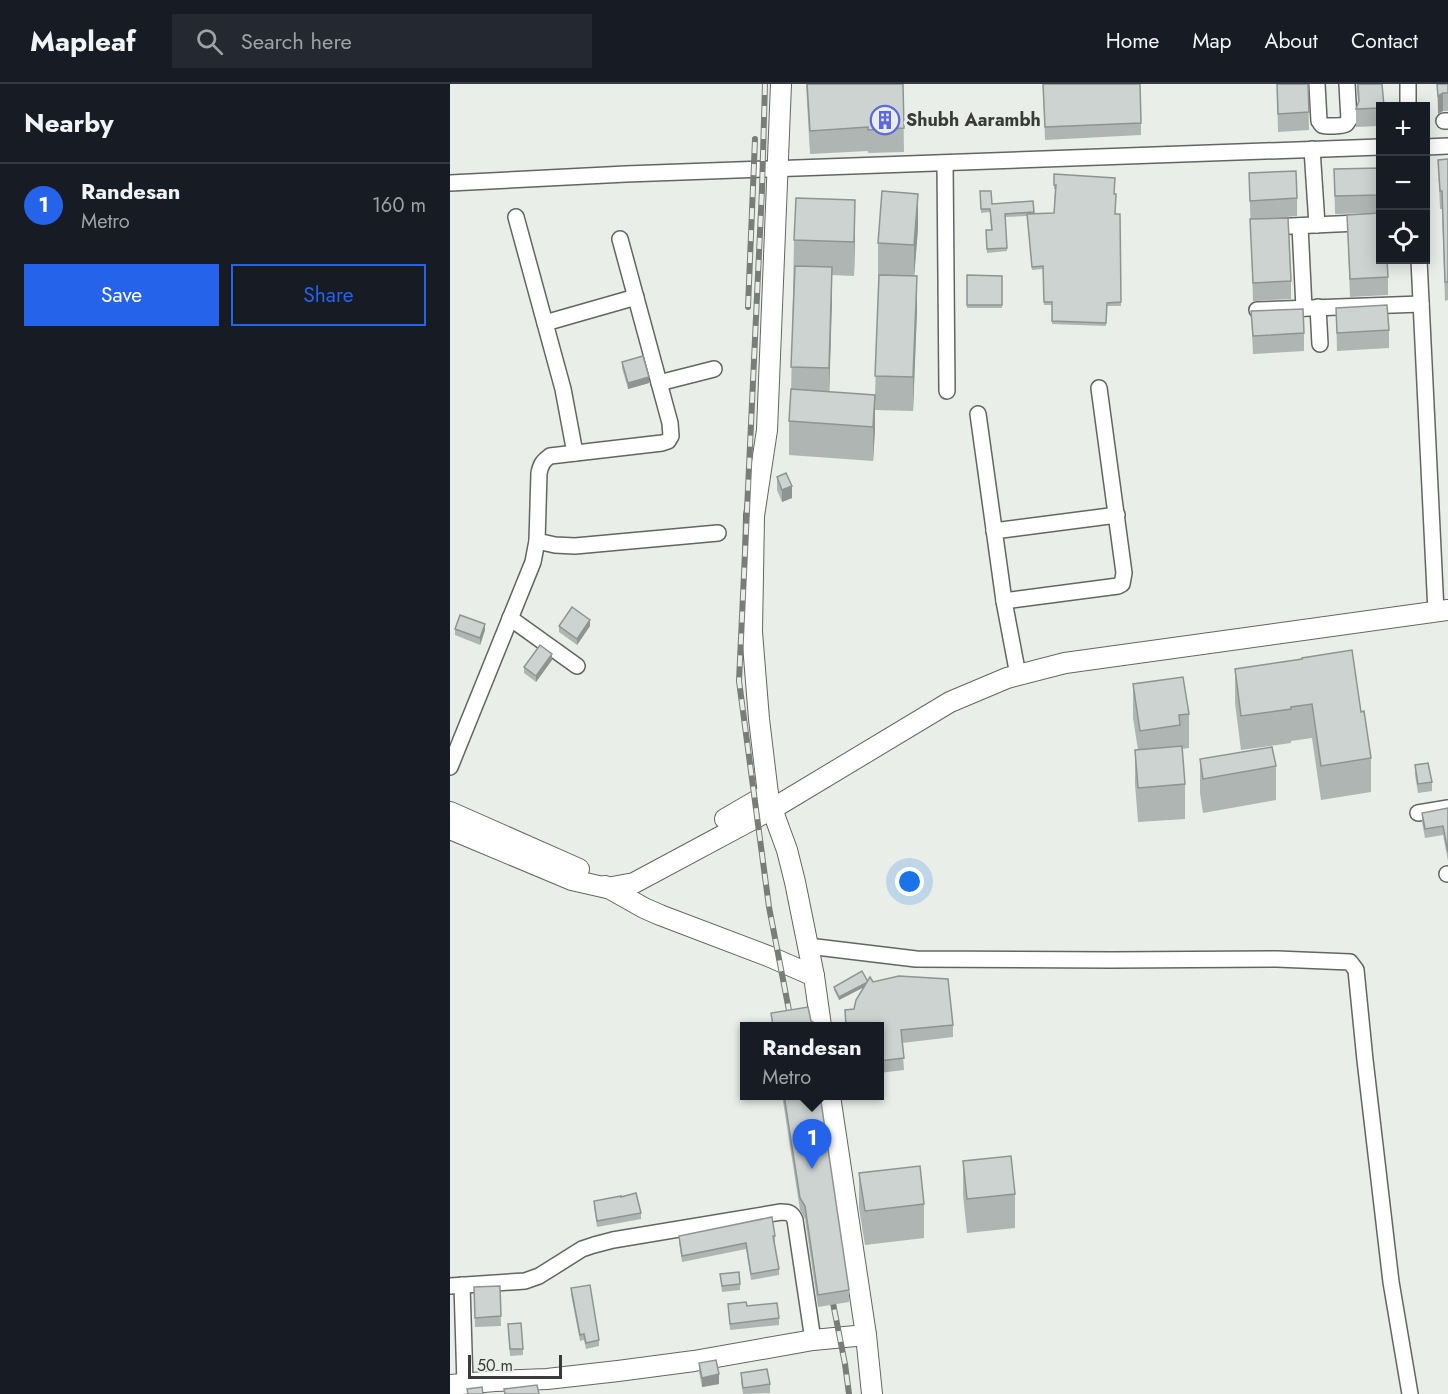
<!DOCTYPE html>
<meta charset="utf-8">
<style>
body{margin:0;font-family:Jost,sans-serif;background:#242831;color:#f1f3f6}
.controls{position:absolute;right:18px;top:18px;display:grid;overflow:hidden;border-radius:0px;box-shadow:0 3px 15px #0003}
.controls button{width:54px;height:54px;display:grid;place-items:center;padding:0;border:0;border-bottom:2px solid #363941;background:#171b24;color:#f1f3f6;font:30px sans-serif}
.scale{position:absolute;left:18px;bottom:15px;width:94px;box-sizing:border-box;padding-left:6px;border:3px solid #3a3b39;border-top:0;font-size:16px;line-height:21px;white-space:nowrap;color:#3a3b39;-webkit-text-stroke:4px #e9eee9;paint-order:stroke}
.you{position:absolute;left:460px;top:798px;width:21px;height:21px;margin:-15px;border:4px solid #fff;border-radius:50%;background:#1a73e8;box-shadow:0 0 0 9px #1a73e833}
.badge{display:grid;place-items:center;width:39px;height:39px;border-radius:50%;background:#2563eb;color:#fff;font-size:20px;font-weight:700}
.pin{position:absolute;translate:-50% -50px;filter:drop-shadow(0 2px 3px #0008)}
.pin::after{content:'';position:absolute;top:32px;width:21px;height:18px;background:inherit;clip-path:polygon(0 0,100% 0,50% 100%)}
.popup{position:absolute;left:290px;top:938px;width:144px;height:78px;box-sizing:border-box;display:grid;place-content:center;border-radius:0px;background:#171b24;filter:drop-shadow(0 2px 4px #0005);font-size:20px;white-space:nowrap;color:#9ea1a6}
.popup b{font-size:22px;color:#f1f3f6}
.popup::after{content:'';position:absolute;left:50%;top:100%;margin-left:-12px;border:12px solid transparent;border-top-color:#171b24}
.list{margin:0;padding:0;list-style:none}
h2{display:flex;justify-content:space-between;align-items:center;height:78px;margin:0;padding:0 24px;font-size:26px}
h2 small{font-size:20px;font-weight:400;color:#9ea1a6}
.list li{display:grid;grid-template-columns:39px 1fr auto;gap:18px;align-items:center;box-sizing:border-box;height:84px;padding:0 24px;border-top:2px solid #363941}
.list b{display:block;font-size:22px;white-space:nowrap}
.list p{margin:0;font-size:20px;white-space:nowrap;color:#9ea1a6}
.list em{font-size:20px;font-style:normal;color:#9ea1a6}
.actions{display:flex;gap:12px;padding:18px 24px}
.actions a{flex:1;padding:14px 0;border:2px solid #2563eb;border-radius:0px;text-align:center;font-size:21px;color:#2563eb}
.actions .main{background:#2563eb;color:#fff}
.icon{flex:none;width:33px;height:33px;fill:none;stroke:currentColor;stroke-width:2;stroke-linecap:round;stroke-linejoin:round}
.map{position:relative;flex:none;width:998px;height:1310px;overflow:hidden}
header{display:flex;align-items:center;gap:36px;box-sizing:border-box;height:84px;padding:0 30px;background:#171b24;border-bottom:2px solid #363941}
header strong{font-size:28px}
nav{display:flex;gap:33px;margin-inline-start:auto;font-size:21px}
.search{width:420px;height:54px;background:#242831;display:flex;align-items:center;gap:15px;box-sizing:border-box;padding:0 21px;border-radius:0px;color:#9ea1a6;font-size:22px}
main{display:flex}
aside{flex:1;background:#171b24}
.map>svg:first-child{display:block}
.lines{fill:none;stroke-linecap:round;stroke-linejoin:round}
.minor-casing{stroke:#626662;stroke-width:18}
.tertiary-casing{stroke:#626662;stroke-width:22}
.minor{stroke:#fff;stroke-width:15}
.tertiary{stroke:#fff;stroke-width:20}
.rail-casing{stroke:#7a7c79;stroke-width:6}
.rail{stroke:#e9eee9;stroke-width:4;stroke-dasharray:11;stroke-linecap:butt}
.wall{fill:#afb5b3}
.shaded-wall{fill:#8f9492}
.building{fill:#ccd3d0;stroke:#8f9492;stroke-width:1.5}
.labels{text-anchor:middle;stroke-width:6;stroke-linejoin:round;paint-order:stroke}
.poi-label{font-size:18px;font-weight:bold;fill:#3a3b39;stroke:#e9eee9;text-anchor:start}
</style>
<header>
<strong>Mapleaf</strong>
<div class="search"><svg class="icon" aria-label="search" viewBox="0 0 24 24"><circle cx="10" cy="10" r="6"/><path d="M15 15l6 6"/></svg>Search here</div>
<nav><a>Home</a><a>Map</a><a>About</a><a>Contact</a></nav>
</header>
<main>
<aside>
<h2>Nearby<small></small></h2>
<ul class="list">
<li><span class="badge">1</span><div><b>Randesan</b><p>Metro</p></div><em>160 m</em></li>
</ul>
<div class="actions"><a class="main">Save</a><a>Share</a></div>
</aside>
<div class="map">
<svg width="998" height="1310" viewBox="0 0 998 1310">
<rect width="100%" height="100%" fill="#e9eee9"/>
<g class="lines">
<g class="minor-casing">
<g id="minor">
<path d="M867 0 869 37C870 38 871 40 872 41 875 43 893 42 896 40 897 39 898 37 899 36L897 0"/>
<polyline points="958,0 958,22"/>
<polyline points="994,37 998,37"/>
<polyline points="976,63 998,62"/>
<polyline points="862,65 867,141"/>
<polyline points="495,79 497,307"/>
<polyline points="0,99 176,90 930,63"/>
<polyline points="66,133 113,305 125,369"/>
<polyline points="850,142 854,224"/>
<polyline points="820,143 930,138"/>
<polyline points="969,176 986,528"/>
<polyline points="868,223 870,260"/>
<polyline points="807,226 971,220"/>
<polyline points="95,239 186,213"/>
<polyline points="209,299 264,285"/>
<polyline points="528,330 554,517 568,591"/>
<polyline points="544,447 667,431"/>
<polyline points="87,457 105,461 125,462 268,449"/>
<polyline points="554,517 668,502 672,500 674,489 649,304"/>
<polyline points="60,534 127,582"/>
<path d="M0 683 83 478 87 457 89 389C91 380 93 377 100 372L212 359 218 357 221 352 220 339 170 155"/>
<polyline points="968,729 998,724"/>
<polyline points="997,790 998,790"/>
<polyline points="358,862 466,875 662,876 827,875 900,878 906,886 915,976 941,1198 960,1310"/>
<polyline points="12,1201 15,1300"/>
<path d="M0 1202 75 1197 89 1192 132 1165 144 1161 163 1156 331 1128C339 1128 342 1129 345 1136L363 1256"/>
</g>
</g>
<g class="tertiary-casing">
<g id="tertiary">
<polyline points="331,0 317,346 304,432 302,548 309,635 318,710 322,725 337,766 345,798 364,892 371,942"/>
<polyline points="0,728 129,785"/>
<polyline points="275,735 318,710"/>
<polyline points="0,745 122,796 157,804 184,799 322,725 500,618 557,594 615,579 998,526"/>
<polyline points="155,802 194,824 210,831 318,872 364,892"/>
<polyline points="380,1012 416,1251 422,1310"/>
<polyline points="0,1301 45,1297 97,1295 168,1287 244,1277 363,1256 416,1251"/>
</g>
</g>
<use href="#minor" class="minor"/>
<use href="#tertiary" class="tertiary"/>
<g class="rail-casing">
<g id="rail">
<polyline points="315,0 312,105 289,597 319,823 342,942"/>
<polyline points="298,223 305,55"/>
<polyline points="380,1204 395,1280 399,1310"/>
</g>
</g>
<use href="#rail" class="rail"/>
</g>
<g class="wall">
<polygon points="356,0 453,0 454,68 418,69 418,67 360,70"/>
<polygon points="593,0 691,39 691,51 595,56"/>
<polygon points="827,0 858,0 859,46 828,48"/>
<polygon points="907,0 932,0 930,42 906,43 906,25 908,20"/>
<polygon points="987,0 998,0 998,27 993,27 988,30"/>
<polygon points="998,75 998,216 995,217 992,125 990,125 988,76"/>
<polygon points="930,84 930,129 885,130 884,85"/>
<polygon points="799,89 847,114 847,132 813,135 841,197 841,215 803,217"/>
<polygon points="604,90 664,110 665,130 670,130 671,222 657,222 656,242 602,240 602,221 594,221 593,185 582,186 577,132 555,133 557,167 537,169 536,146 541,146 540,128 531,129 530,107 542,120 583,117 584,130 604,129 605,105 604,105"/>
<polygon points="897,131 938,193 938,211 900,213"/>
<polygon points="468,144 464,192 467,226 463,327 425,326 425,345 423,377 339,371 339,337 341,311 344,156 405,150 404,192 382,191 379,308 425,311 429,193 428,193 428,159"/>
<polygon points="517,191 552,192 552,224 517,224"/>
<polygon points="886,224 939,246 939,264 887,267"/>
<polygon points="801,227 854,249 854,267 803,270"/>
<polygon points="172,278 199,299 178,305 172,284"/>
<polygon points="327,393 342,414 332,418 327,406"/>
<polygon points="109,542 140,542 127,561 109,548"/>
<polygon points="5,545 35,546 30,561 5,551"/>
<polygon points="102,576 86,598 74,589 74,583"/>
<polygon points="785,585 911,628 921,674 921,708 871,716 862,654 841,657 841,659 791,666 785,619"/>
<polygon points="683,600 739,630 739,664 732,665 735,700 735,735 688,738 685,700 685,666 688,666 683,634"/>
<polygon points="750,675 826,682 826,716 753,729 750,709"/>
<polygon points="965,681 982,698 982,707 968,709 965,691"/>
<polygon points="998,724 998,777 993,751 975,754 972,738 972,729"/>
<polygon points="418,898 423,898 503,941 503,953 452,959 454,986 429,989 429,942 395,942 395,926 404,925 414,903 389,916 384,906 384,903"/>
<polygon points="332,1011 370,1011 399,1206 399,1218 368,1223 355,1135 350,1126"/>
<polygon points="513,1077 565,1110 565,1144 517,1149 513,1111"/>
<polygon points="409,1089 474,1120 474,1154 415,1161 409,1124"/>
<polygon points="171,1113 191,1129 191,1135 147,1143 144,1123 144,1117"/>
<polygon points="229,1152 325,1152 325,1158 324,1158 329,1185 329,1191 301,1196 296,1165 232,1178 229,1158"/>
<polygon points="270,1190 290,1200 290,1206 272,1208"/>
<polygon points="50,1202 51,1242 25,1243 24,1203"/>
<polygon points="121,1204 149,1256 149,1262 136,1265 134,1256 130,1257 121,1210"/>
<polygon points="278,1220 297,1222 329,1234 329,1241 280,1246"/>
<polygon points="58,1246 73,1265 73,1271 60,1272"/>
<polygon points="249,1279 269,1300 252,1303 249,1288"/>
<polygon points="291,1289 320,1300 320,1309 293,1310 291,1298"/>
</g>
<g class="shaded-wall">
<polygon points="993,9 993,27 988,30 988,12"/>
<polygon points="468,110 468,144 464,195 464,161"/>
<polygon points="405,116 405,150 404,192 404,158"/>
<polygon points="382,183 382,217 379,318 379,284"/>
<polygon points="467,192 467,226 463,327 463,293"/>
<polygon points="199,293 199,299 178,305 178,299"/>
<polygon points="425,311 425,345 423,377 423,343"/>
<polygon points="342,402 342,414 332,418 332,406"/>
<polygon points="140,536 140,542 127,561 127,555"/>
<polygon points="35,540 35,546 30,561 30,554"/>
<polygon points="102,570 102,576 86,598 86,592"/>
<polygon points="418,898 418,901 389,916 389,913"/>
<polygon points="269,1290 269,1300 252,1303 252,1294"/>
</g>
<g class="building">
<polygon points="357,0 453,0 454,44 418,46 418,43 360,47"/>
<polygon points="593,0 690,0 691,39 595,43"/>
<polygon points="827,0 858,0 859,28 828,30"/>
<polygon points="908,0 932,0 934,22 930,22 930,24 906,25 909,17"/>
<polygon points="987,0 998,0 998,9 993,9 988,12"/>
<polygon points="998,75 998,198 995,198 992,107 990,107 988,76"/>
<polygon points="930,84 930,111 885,112 884,85"/>
<polygon points="846,87 847,114 800,117 799,89"/>
<polygon points="604,90 665,94 664,110 666,110 665,130 670,130 671,218 657,219 656,239 602,237 602,218 594,218 593,182 582,183 577,130 604,129 606,101 604,101"/>
<polygon points="432,107 468,110 464,161 428,159"/>
<polygon points="530,107 541,107 542,120 583,117 584,128 555,130 557,164 537,165 536,146 542,146 540,125 531,125"/>
<polygon points="346,114 405,116 404,158 344,156"/>
<polygon points="930,129 930,176 937,176 938,193 900,195 897,131"/>
<polygon points="838,134 841,197 803,199 800,135"/>
<polygon points="345,182 382,183 379,284 341,283"/>
<polygon points="429,191 467,192 463,293 425,292"/>
<polygon points="517,191 552,192 552,221 517,221"/>
<polygon points="937,221 939,246 887,249 886,224"/>
<polygon points="853,225 854,249 803,252 801,227"/>
<polygon points="193,272 199,293 178,299 172,278"/>
<polygon points="341,305 425,311 423,343 339,337"/>
<polygon points="336,389 342,402 332,406 327,393"/>
<polygon points="122,523 140,536 127,555 109,542"/>
<polygon points="10,531 35,540 30,554 5,545"/>
<polygon points="90,561 102,570 86,592 74,583"/>
<polygon points="902,566 911,628 914,627 921,674 871,682 862,620 841,623 841,625 791,632 785,585 852,575 852,574"/>
<polygon points="733,593 739,630 729,631 730,641 690,647 683,600"/>
<polygon points="732,662 735,700 688,704 685,666"/>
<polygon points="822,663 826,682 753,695 750,675"/>
<polygon points="978,679 982,698 968,700 965,681"/>
<polygon points="998,724 998,768 993,742 975,745 972,729"/>
<polygon points="412,887 418,898 389,913 384,903"/>
<polygon points="449,892 498,895 503,941 451,946 454,974 429,977 429,942 396,942 395,926 404,925 406,916 420,893 423,898"/>
<polygon points="358,923 361,937 366,940 366,942 323,942 321,929"/>
<polygon points="334,1011 370,1011 399,1206 368,1211 355,1122 350,1114"/>
<polygon points="561,1072 565,1110 517,1115 513,1077"/>
<polygon points="470,1082 474,1120 415,1127 409,1089"/>
<polygon points="186,1109 191,1129 147,1137 144,1117 171,1112 171,1113"/>
<polygon points="322,1133 325,1152 323,1152 329,1185 301,1190 296,1159 232,1172 229,1152"/>
<polygon points="289,1188 290,1200 272,1202 270,1190"/>
<polygon points="140,1201 149,1256 136,1259 134,1250 130,1251 121,1204"/>
<polygon points="50,1202 51,1232 25,1234 24,1203"/>
<polygon points="296,1218 297,1222 327,1219 329,1234 280,1240 278,1220"/>
<polygon points="71,1239 73,1265 60,1265 58,1240"/>
<polygon points="266,1276 269,1290 252,1294 249,1279"/>
<polygon points="317,1285 320,1300 293,1304 291,1289"/>
<polygon points="87,1301 89,1310 55,1310 54,1305"/>
<polygon points="32,1303 33,1310 18,1310 17,1305"/>
</g>
<defs>
<g id="building-ring" transform="scale(1.5)"><circle r="9.5" fill="#e9eee9" stroke="#5d67df" stroke-width="1.5"/><path d="M-4-6H4V6H1V3H-1V6H-4ZM-2.5-4.3h1.7v1.8h-1.7ZM.8-4.3h1.7v1.8H.8ZM-2.5-1h1.7V.8h-1.7ZM.8-1h1.7V.8H.8Z" fill="#5d67df"/></g>
</defs>
<g fill-rule="evenodd">
<use href="#building-ring" x="435" y="36"/>
</g>
<g class="labels">
<g class="poi-label">
<text x="456" y="42">Shubh Aarambh</text>
</g>
</g>
</svg>
<div class="controls">
<button>+</button>
<button>−</button>
<button><svg class="icon" aria-label="locate" viewBox="0 0 24 24"><circle cx="12" cy="12" r="6"/><path d="M12 2v4M12 18v4M2 12h4M18 12h4"/></svg></button>
</div>
<div class="scale">50 m</div>
<div class="you"></div>
<div class="pin badge" style="left:362px;top:1085px">1</div>
<div class="popup"><b>Randesan</b>Metro</div>
</div>
</main>
